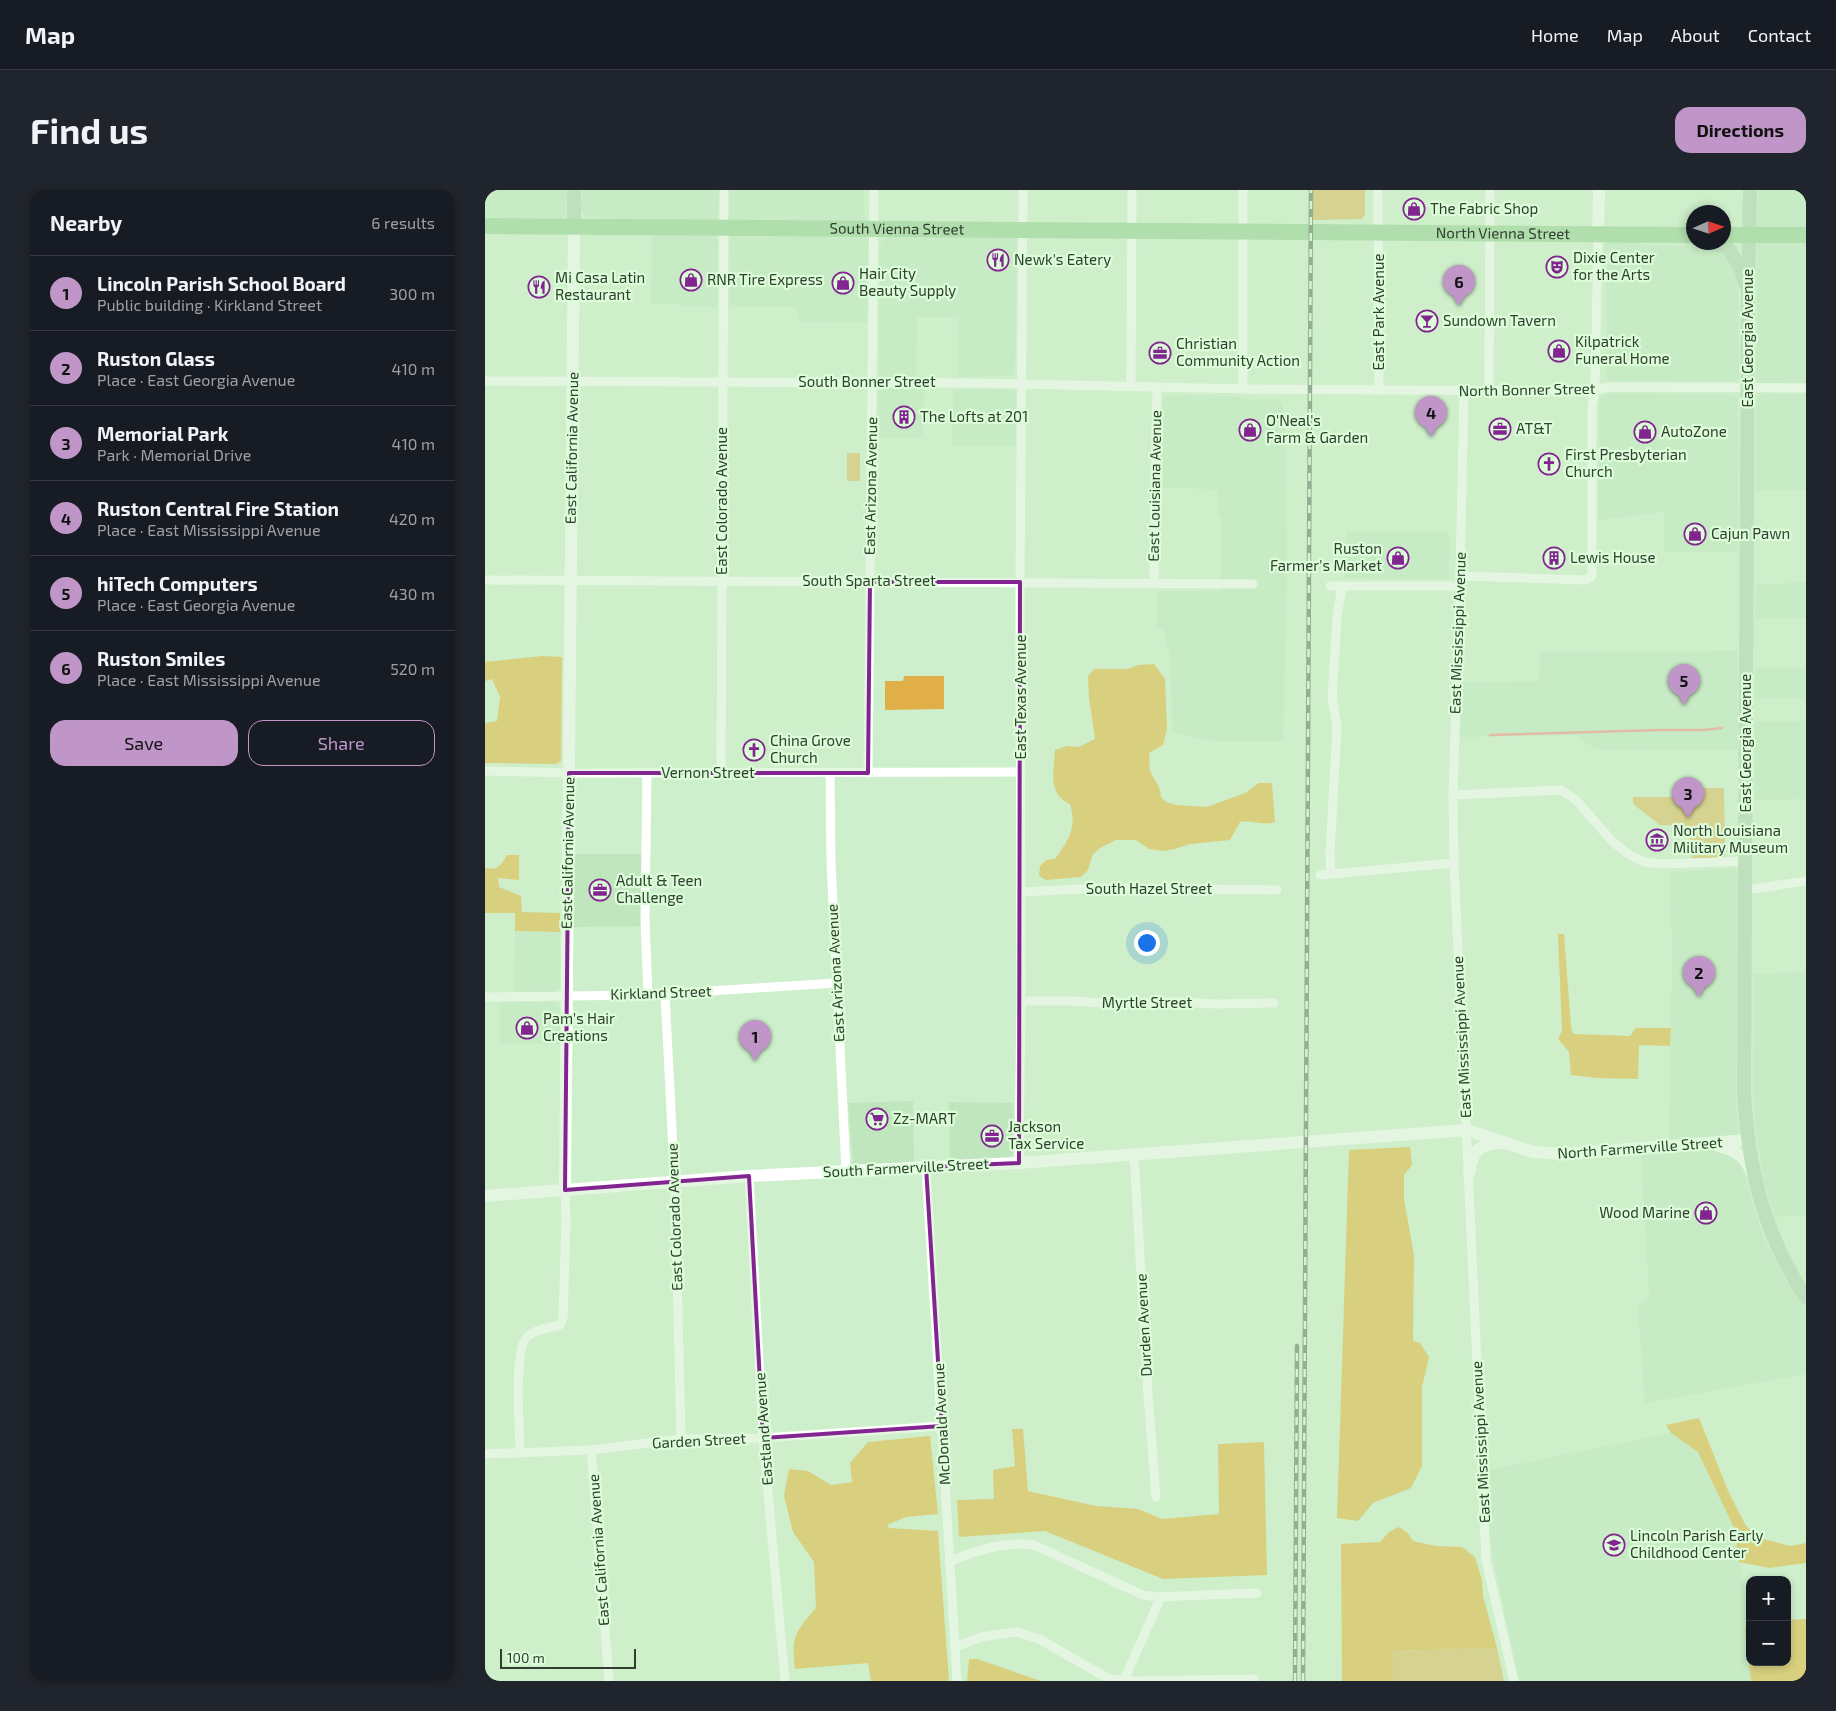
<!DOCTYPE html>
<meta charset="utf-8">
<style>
body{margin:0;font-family:"Exo 2",sans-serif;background:#20242c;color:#f1f3f6}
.controls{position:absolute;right:15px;bottom:15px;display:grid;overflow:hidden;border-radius:10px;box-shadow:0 2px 8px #0003}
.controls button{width:45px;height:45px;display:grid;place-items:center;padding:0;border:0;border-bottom:1px solid #363941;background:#171b24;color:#f1f3f6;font:25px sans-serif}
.compass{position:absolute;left:1201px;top:15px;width:45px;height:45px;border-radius:50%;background:#171b24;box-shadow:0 2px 8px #0003;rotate:87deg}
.scale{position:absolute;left:15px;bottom:12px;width:136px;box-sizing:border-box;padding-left:5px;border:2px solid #313e30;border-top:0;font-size:14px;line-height:18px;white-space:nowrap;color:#313e30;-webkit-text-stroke:4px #dbfdd8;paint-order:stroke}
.you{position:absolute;left:661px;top:752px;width:18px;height:18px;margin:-12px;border:4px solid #fff;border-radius:50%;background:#1a73e8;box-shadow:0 0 0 8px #1a73e833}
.badge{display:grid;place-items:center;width:32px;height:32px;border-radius:50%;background:#c096c8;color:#111;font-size:16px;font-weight:700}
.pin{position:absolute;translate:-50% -41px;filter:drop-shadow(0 1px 2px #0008)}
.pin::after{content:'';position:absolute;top:26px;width:18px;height:15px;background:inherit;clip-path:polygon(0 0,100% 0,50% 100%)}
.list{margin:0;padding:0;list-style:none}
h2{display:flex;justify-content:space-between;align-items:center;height:65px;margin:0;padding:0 20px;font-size:21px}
h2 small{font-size:16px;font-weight:400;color:#9ea1a6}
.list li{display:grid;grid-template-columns:32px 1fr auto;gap:15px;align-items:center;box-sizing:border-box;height:75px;padding:0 20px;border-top:1px solid #363941}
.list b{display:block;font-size:19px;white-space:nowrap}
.list p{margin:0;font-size:16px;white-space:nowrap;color:#9ea1a6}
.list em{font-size:16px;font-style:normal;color:#9ea1a6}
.actions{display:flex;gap:10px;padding:15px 20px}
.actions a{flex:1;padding:11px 0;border:1px solid #c096c8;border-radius:15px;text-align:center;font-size:18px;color:#c096c8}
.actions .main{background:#c096c8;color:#111}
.map{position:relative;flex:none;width:1321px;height:1491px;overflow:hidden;border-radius:15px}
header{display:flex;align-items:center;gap:30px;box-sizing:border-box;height:70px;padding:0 25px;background:#171b24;border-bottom:1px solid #363941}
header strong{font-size:24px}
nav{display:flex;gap:28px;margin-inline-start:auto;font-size:18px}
.intro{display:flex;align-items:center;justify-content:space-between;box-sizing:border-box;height:120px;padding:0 30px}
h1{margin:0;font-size:35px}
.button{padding:12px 22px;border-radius:15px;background:#c096c8;color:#111;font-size:18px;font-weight:700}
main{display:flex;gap:30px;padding:0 30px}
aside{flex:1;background:#171b24;border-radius:15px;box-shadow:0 2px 8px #0003}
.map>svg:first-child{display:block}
.built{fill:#bfe6bc}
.green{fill:#e1af47}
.forest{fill:#e4ab24}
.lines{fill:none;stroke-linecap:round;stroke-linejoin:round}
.stream{stroke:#fa7f7d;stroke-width:2.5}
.street{stroke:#fff;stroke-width:9}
.secondary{stroke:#fff;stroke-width:12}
.primary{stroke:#adcfaa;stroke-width:14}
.highway{stroke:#8dca88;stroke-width:16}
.rail-casing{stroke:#4f5f4d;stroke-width:4.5}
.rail{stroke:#dbfdd8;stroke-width:2.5;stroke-dasharray:8;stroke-linecap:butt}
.marked{fill:none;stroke:#832590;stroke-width:4;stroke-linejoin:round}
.labels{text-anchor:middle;stroke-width:4.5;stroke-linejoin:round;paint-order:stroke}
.poi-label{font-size:15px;fill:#313e30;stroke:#dbfdd8;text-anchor:start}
.street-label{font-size:15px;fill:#313e30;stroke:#dbfdd8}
</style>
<header>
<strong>Map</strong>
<nav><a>Home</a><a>Map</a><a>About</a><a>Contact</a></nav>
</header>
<div class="intro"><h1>Find us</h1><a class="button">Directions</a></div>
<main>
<aside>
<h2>Nearby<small>6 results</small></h2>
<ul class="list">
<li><span class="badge">1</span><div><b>Lincoln Parish School Board</b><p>Public building · Kirkland Street</p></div><em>300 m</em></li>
<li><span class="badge">2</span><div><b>Ruston Glass</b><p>Place · East Georgia Avenue</p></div><em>410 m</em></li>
<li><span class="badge">3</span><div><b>Memorial Park</b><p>Park · Memorial Drive</p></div><em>410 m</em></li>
<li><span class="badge">4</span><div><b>Ruston Central Fire Station</b><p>Place · East Mississippi Avenue</p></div><em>420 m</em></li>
<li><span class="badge">5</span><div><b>hiTech Computers</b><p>Place · East Georgia Avenue</p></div><em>430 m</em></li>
<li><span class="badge">6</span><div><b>Ruston Smiles</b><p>Place · East Mississippi Avenue</p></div><em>520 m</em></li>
</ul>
<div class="actions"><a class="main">Save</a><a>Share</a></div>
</aside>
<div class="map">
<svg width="1321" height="1491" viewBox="0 0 1321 1491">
<rect width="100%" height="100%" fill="#ceefcb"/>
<g class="built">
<polygon points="0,0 82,0 81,20 78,28 74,29 0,27"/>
<polygon points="97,0 379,0 379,19 383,53 383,132 313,131 312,117 244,117 245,30 140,29 102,27 96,20"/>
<polygon points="1273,0 1321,0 1321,193 1276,193 1272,191 1271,188"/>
<polygon points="167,44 228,45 233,50 232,117 195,116 194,114 166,114"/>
<polygon points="399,47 530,48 532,53 530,185 473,187 474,127 432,127 431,186 439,186 438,248 393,248 395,55"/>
<polygon points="1130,50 1157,54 1211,57 1229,60 1240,65 1249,76 1253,103 1254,186 1252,191 1125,191 1122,190 1121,186 1122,67 1119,63 1119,57 1121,52"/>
<polygon points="468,199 524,199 530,201 532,204 531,256 467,256"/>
<polygon points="1126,203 1243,204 1253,208 1253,362 1179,362 1179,322 1113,330 1114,210 1116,206"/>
<polygon points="1277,204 1321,204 1321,300 1271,300 1271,209"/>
<polygon points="684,205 753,206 764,210 793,209 798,218 801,253 802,386 798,551 726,551 688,543 684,460 678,439 672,439 672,401 736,401 736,325 733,325 732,299 676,298 676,216 679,207"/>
<polygon points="861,342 964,342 964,389 860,388"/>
<polygon points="1321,392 1321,428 1270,429 1271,395"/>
<polygon points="1253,461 1253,560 1110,559 1091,545 975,547 977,492 1054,491 1055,462"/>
<polygon points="1270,477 1321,478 1321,509 1270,508"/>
<polygon points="1270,531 1321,531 1321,609 1270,610"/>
<polygon points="88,664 158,664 157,736 87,737"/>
<polygon points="1247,678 1251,681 1253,685 1251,909 1253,942 1252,945 1184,951 1187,761 1185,682"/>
<polygon points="30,741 75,742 75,797 72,802 29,802"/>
<polygon points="1321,782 1321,1025 1290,1027 1279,994 1270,935 1268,896 1269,784"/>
<polygon points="15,812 69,812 73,814 75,820 75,854 15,853"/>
<polygon points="428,911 429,972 370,975 368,973 363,913"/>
<polygon points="464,912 528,913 528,960 527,966 523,967 465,970"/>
<polygon points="1231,960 1244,963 1258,978 1268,1015 1278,1046 1298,1085 1321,1122 1321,1184 1160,1213 1153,1117 1164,1105 1156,964"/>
<polygon points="1186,1243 1213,1262 1249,1338 1265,1433 1260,1440 1266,1491 1034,1491 1010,1376 1003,1337 1000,1281"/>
</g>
<g class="green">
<polygon points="828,0 880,0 880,24 877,29 828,30"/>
<rect x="362" y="263" width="13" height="28"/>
<polygon points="419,486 459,486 459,519 400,520 400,491 418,491"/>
<polygon points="1194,598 1239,598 1240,667 1207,669 1204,641 1198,635 1175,635 1148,614 1148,607 1193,607"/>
<polygon points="1012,1458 1019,1491 908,1491 906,1461"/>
</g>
<g class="forest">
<polygon points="58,466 77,467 76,571 71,574 0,573 0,533 12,531 15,507 7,489 0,491 0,472"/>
<path d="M669 474 680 489 682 539 678 555 664 563C665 568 664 575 665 580 668 591 675 592 676 607L681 612 692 615 722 617 760 603 774 593H787L790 632C779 636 767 630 755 632L745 650 705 654 690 659 678 661 664 659 651 650H631L615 658 608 664 603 680 596 687 561 690 554 686 555 676 561 670 570 669C584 650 592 637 585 614 562 604 569 581 570 560L582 556 594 557 610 549 604 508 603 486 609 479H643L653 475Z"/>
<path d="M22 665H34V690L13 688 14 697 36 706 37 722 75 723V742L30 741V723H0V678C13 681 16 675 22 665Z"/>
<polygon points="1073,744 1079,744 1086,836 1088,844 1145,846 1151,838 1186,838 1185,856 1154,855 1153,889 1111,888 1086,885 1084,862 1073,849 1077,841"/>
<polygon points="925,957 927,975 919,985 919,1009 929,1065 928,1151 935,1153 944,1167 937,1197 937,1276 926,1298 888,1313 873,1331 852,1328 864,960"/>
<polygon points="1214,1228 1244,1303 1261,1336 1275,1348 1305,1356 1321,1353 1321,1373 1284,1378 1254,1372 1249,1338 1213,1262 1186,1243 1181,1235"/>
<polygon points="527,1239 538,1239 543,1301 611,1316 653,1319 677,1329 734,1324 733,1254 779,1252 782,1385 678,1389 560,1341 474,1347 472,1310 509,1309 508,1280 530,1276"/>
<path d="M445 1246 453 1324 421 1327 402 1335 404 1338 453 1341 464 1491H386L383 1473 310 1479C306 1447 310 1442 331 1418L329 1372 308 1342 299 1306 304 1279 323 1281 346 1295 367 1292 365 1273 383 1252Z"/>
<polygon points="914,1337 923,1343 928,1351 950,1356 977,1357 990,1367 997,1390 998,1406 1012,1458 907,1461 908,1491 857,1491 856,1354 895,1352 904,1342"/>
<polygon points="1321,1429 1321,1491 1266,1491 1260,1440 1265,1433 1265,1472 1302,1472 1302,1430"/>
<polygon points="484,1469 492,1469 556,1491 482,1491"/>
</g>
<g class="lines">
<polyline class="stream" points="1005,545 1175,540 1219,540 1237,538"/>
<g class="street">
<polyline points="893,0 894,200"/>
<polyline points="0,191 488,193 763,199 1099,201 1126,197 1321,198"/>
<polyline points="646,196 647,0"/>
<polyline points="758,199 758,0"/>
<polyline points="979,201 975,386 968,605 969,673 1001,1370 1029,1491"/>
<polyline points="1004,201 1005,0"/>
<polyline points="975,386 1101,390 1107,386 1107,216 1110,200 1113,44"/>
<polyline points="0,390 768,394"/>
<polyline points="669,394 672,198"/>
<polyline points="845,396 975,396"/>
<polyline points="0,581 84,583 536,582"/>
<polyline points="162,582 160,730 163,805"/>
<polyline points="236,583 239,0"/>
<polyline points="383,583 389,0"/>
<polyline points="345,584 346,672 361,981"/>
<polyline points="968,605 1076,600 1091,610 1127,651 1143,664 1159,672 1177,674 1261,671"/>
<polyline points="846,684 845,664 852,537 847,508 852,427 857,396"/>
<polyline points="835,685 969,673"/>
<polyline points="1261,700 1321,691"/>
<polyline points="536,702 617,698 792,700"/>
<polyline points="180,804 190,998 196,1249"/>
<polyline points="0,807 163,805 351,793"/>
<polyline points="536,811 589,811 615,813 692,812 731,814 789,813"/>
<polyline points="649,964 663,1204 671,1307"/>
<polyline points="534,973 536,811 535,392 538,0"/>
<polyline points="441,977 472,1491"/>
<polyline points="264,986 278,1248 300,1491"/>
<polyline points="106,1260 124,1491"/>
<path d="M35 1263C35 1241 28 1160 42 1147 50 1139 64 1138 75 1135L78 1128 81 1031 80 1000"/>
<polyline points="0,1264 106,1260 196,1249 278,1248 457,1236"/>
<path d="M464 1372C492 1360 519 1351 549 1355L658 1405 672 1407 772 1403"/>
<polyline points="470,1457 496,1447 532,1442 554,1449 624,1489 650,1491 769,1489"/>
<polyline points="639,1490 676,1407"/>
</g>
<g class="secondary">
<polyline points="1113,44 1114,0"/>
<path d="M1233 956C1251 959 1261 968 1268 985"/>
<path d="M984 983C987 960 995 953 1018 953"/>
<path d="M80 1000C82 679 85 358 89 37"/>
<polyline points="0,1006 264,986 534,973 982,940 1048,962 1078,964 1263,950"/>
</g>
<g class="primary">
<path d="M1265 0 1263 104 1259 901C1263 979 1278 1042 1321 1108"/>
<polyline points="89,37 89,0"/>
<polyline points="1227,52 1244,59 1256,79 1260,94"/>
</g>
<g class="highway">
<path id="s1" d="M0 36 1208 45"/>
<polyline points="1238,45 1321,45"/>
</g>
<g class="rail-casing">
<g id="rail">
<polyline points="810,1491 812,1156"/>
<polyline points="818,1491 826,0"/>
</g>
</g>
<use href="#rail" class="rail"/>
</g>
<path d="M0 0H1321V1491H0ZM385 392H535L534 973 441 977 457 1236 278 1248 264 986 80 1000 84 583H383Z" fill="#ceefcb" fill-opacity=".55" fill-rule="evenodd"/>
<path class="marked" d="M385 392H535L534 973 441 977 457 1236 278 1248 264 986 80 1000 84 583H383Z"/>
<defs>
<g id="shop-ring" transform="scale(1.125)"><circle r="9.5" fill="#dbfdd8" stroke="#832590" stroke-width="1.5"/><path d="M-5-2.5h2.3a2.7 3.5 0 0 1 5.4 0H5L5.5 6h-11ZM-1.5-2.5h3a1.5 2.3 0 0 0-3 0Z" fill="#832590"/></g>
<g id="restaurant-ring" transform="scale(1.125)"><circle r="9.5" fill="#dbfdd8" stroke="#832590" stroke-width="1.5"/><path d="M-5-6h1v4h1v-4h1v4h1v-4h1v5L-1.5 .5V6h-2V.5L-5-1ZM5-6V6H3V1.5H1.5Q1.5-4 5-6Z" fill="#832590"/></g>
<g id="theatre-ring" transform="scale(1.125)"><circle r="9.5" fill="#dbfdd8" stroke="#832590" stroke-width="1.5"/><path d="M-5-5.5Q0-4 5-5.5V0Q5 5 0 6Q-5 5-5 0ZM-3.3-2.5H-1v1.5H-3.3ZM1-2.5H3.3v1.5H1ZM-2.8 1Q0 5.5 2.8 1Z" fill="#832590"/></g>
<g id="bar-ring" transform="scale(1.125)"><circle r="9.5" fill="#dbfdd8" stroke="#832590" stroke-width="1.5"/><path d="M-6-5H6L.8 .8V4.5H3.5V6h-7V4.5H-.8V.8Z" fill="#832590"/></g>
<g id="office-ring" transform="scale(1.125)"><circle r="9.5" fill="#dbfdd8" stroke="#832590" stroke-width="1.5"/><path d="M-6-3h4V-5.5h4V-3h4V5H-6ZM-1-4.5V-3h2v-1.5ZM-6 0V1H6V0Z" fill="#832590"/></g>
<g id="building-ring" transform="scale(1.125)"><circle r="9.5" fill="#dbfdd8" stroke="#832590" stroke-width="1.5"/><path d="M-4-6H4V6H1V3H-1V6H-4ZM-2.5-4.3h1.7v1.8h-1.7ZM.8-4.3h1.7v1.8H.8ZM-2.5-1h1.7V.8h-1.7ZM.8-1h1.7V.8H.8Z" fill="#832590"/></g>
<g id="church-ring" transform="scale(1.125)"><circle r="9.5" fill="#dbfdd8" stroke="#832590" stroke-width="1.5"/><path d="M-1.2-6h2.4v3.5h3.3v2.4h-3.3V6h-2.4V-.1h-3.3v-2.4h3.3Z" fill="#832590"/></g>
<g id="museum-ring" transform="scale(1.125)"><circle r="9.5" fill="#dbfdd8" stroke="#832590" stroke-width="1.5"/><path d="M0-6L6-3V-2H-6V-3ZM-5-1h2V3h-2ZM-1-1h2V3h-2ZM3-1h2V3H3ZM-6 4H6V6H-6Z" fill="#832590"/></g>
<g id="supermarket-ring" transform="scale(1.125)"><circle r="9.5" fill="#dbfdd8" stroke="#832590" stroke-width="1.5"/><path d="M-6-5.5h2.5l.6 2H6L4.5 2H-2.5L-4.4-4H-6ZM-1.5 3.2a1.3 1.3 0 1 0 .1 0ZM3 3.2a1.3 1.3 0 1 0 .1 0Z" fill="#832590"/></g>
<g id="school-ring" transform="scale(1.125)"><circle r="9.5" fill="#dbfdd8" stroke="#832590" stroke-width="1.5"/><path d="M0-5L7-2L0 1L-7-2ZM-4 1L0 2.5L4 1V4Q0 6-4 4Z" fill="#832590"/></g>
</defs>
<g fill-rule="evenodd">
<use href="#shop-ring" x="929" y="19"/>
<use href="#restaurant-ring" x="513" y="70"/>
<use href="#theatre-ring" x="1072" y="77"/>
<use href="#shop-ring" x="206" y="90"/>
<use href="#shop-ring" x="358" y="93"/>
<use href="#restaurant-ring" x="54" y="97"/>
<use href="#bar-ring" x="942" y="131"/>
<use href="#shop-ring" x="1074" y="161"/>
<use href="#office-ring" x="675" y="163"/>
<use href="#building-ring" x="419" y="227"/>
<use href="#office-ring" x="1015" y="239"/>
<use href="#shop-ring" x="765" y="240"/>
<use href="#shop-ring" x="1160" y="242"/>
<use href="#church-ring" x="1064" y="274"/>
<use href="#shop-ring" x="1210" y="344"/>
<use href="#shop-ring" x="913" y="368"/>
<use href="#building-ring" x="1069" y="368"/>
<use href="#church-ring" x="269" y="560"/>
<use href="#museum-ring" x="1172" y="650"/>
<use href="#office-ring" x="115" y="700"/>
<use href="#shop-ring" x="42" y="838"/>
<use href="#supermarket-ring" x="392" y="929"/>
<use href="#office-ring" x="507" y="946"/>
<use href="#shop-ring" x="1221" y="1023"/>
<use href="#school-ring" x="1129" y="1355"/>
</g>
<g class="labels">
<g class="poi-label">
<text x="945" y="24">The Fabric Shop</text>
<text x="1088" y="73">Dixie Center<tspan x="1088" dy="17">for the Arts</tspan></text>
<text x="529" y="75">Newk's Eatery</text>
<text x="374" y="89">Hair City<tspan x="374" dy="17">Beauty Supply</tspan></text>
<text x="70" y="93">Mi Casa Latin<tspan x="70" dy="17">Restaurant</tspan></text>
<text x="222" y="95">RNR Tire Express</text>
<text x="958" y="136">Sundown Tavern</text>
<text x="1090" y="157">Kilpatrick<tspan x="1090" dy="17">Funeral Home</tspan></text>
<text x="691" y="159">Christian<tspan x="691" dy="17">Community Action</tspan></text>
<text x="435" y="232">The Lofts at 201</text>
<text x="781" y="236">O'Neal's<tspan x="781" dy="17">Farm &amp; Garden</tspan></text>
<text x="1031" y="244">AT&amp;T</text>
<text x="1176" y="247">AutoZone</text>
<text x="1080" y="270">First Presbyterian<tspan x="1080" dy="17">Church</tspan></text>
<text x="1226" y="349">Cajun Pawn</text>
<text x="897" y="364" text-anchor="end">Ruston<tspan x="897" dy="17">Farmer's Market</tspan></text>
<text x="1085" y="373">Lewis House</text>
<text x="285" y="556">China Grove<tspan x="285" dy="17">Church</tspan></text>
<text x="1188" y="646">North Louisiana<tspan x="1188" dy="17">Military Museum</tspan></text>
<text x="131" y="696">Adult &amp; Teen<tspan x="131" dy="17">Challenge</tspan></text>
<text x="58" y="834">Pam's Hair<tspan x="58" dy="17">Creations</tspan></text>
<text x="408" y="934">Zz-MART</text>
<text x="523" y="942">Jackson<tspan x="523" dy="17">Tax Service</tspan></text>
<text x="1205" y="1028" text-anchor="end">Wood Marine</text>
<text x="1145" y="1351">Lincoln Parish Early<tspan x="1145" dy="17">Childhood Center</tspan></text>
</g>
<g class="street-label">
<text dy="5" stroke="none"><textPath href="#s1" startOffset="412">South Vienna Street</textPath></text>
<text dy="5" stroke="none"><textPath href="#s1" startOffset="1018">North Vienna Street</textPath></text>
<text transform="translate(894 122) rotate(-90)" y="5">East Park Avenue</text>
<text transform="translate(1263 148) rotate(-90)" y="5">East Georgia Avenue</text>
<text x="382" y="197">South Bonner Street</text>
<text transform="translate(1042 200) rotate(-1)" y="5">North Bonner Street</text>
<text transform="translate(87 258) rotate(-89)" y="5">East California Avenue</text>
<text transform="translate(386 296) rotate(-89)" y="5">East Arizona Avenue</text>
<text transform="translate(670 296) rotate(-89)" y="5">East Louisiana Avenue</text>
<text transform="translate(237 311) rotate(-90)" y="5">East Colorado Avenue</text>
<text x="384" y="396">South Sparta Street</text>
<text transform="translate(973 443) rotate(-88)" y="5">East Mississippi Avenue</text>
<text transform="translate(536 507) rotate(-90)" y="5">East Texas Avenue</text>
<text transform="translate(1261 553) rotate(-90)" y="5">East Georgia Avenue</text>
<text x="223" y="588">Vernon Street</text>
<text transform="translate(83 663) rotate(-89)" y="5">East California Avenue</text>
<text x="664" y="704">South Hazel Street</text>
<text transform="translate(351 783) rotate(-93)" y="5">East Arizona Avenue</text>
<text transform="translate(176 803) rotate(-2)" y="5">Kirkland Street</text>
<text x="662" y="818">Myrtle Street</text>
<text transform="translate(977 847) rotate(-93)" y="5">East Mississippi Avenue</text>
<text transform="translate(1155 958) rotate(-4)" y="5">North Farmerville Street</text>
<text transform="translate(421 978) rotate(-3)" y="5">South Farmerville Street</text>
<text transform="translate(190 1027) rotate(-92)" y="5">East Colorado Avenue</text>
<text transform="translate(659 1135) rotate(-93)" y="5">Durden Avenue</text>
<text transform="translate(457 1234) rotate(-93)" y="5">McDonald Avenue</text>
<text transform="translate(279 1239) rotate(-94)" y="5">Eastland Avenue</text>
<text transform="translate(214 1251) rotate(-3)" y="5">Garden Street</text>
<text transform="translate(996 1252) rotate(-93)" y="5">East Mississippi Avenue</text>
<text transform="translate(114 1360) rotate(-94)" y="5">East California Avenue</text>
</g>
</g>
</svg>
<div class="controls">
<button>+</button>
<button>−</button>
</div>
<svg class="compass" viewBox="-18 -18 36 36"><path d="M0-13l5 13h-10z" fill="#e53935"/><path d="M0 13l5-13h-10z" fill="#9ea1a6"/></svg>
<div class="scale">100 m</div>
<div class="you"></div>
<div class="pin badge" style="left:270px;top:871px">1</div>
<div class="pin badge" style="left:1214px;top:807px">2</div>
<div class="pin badge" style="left:1203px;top:628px">3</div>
<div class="pin badge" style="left:946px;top:247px">4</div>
<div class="pin badge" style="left:1199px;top:515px">5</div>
<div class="pin badge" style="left:974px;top:116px">6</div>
</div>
</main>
